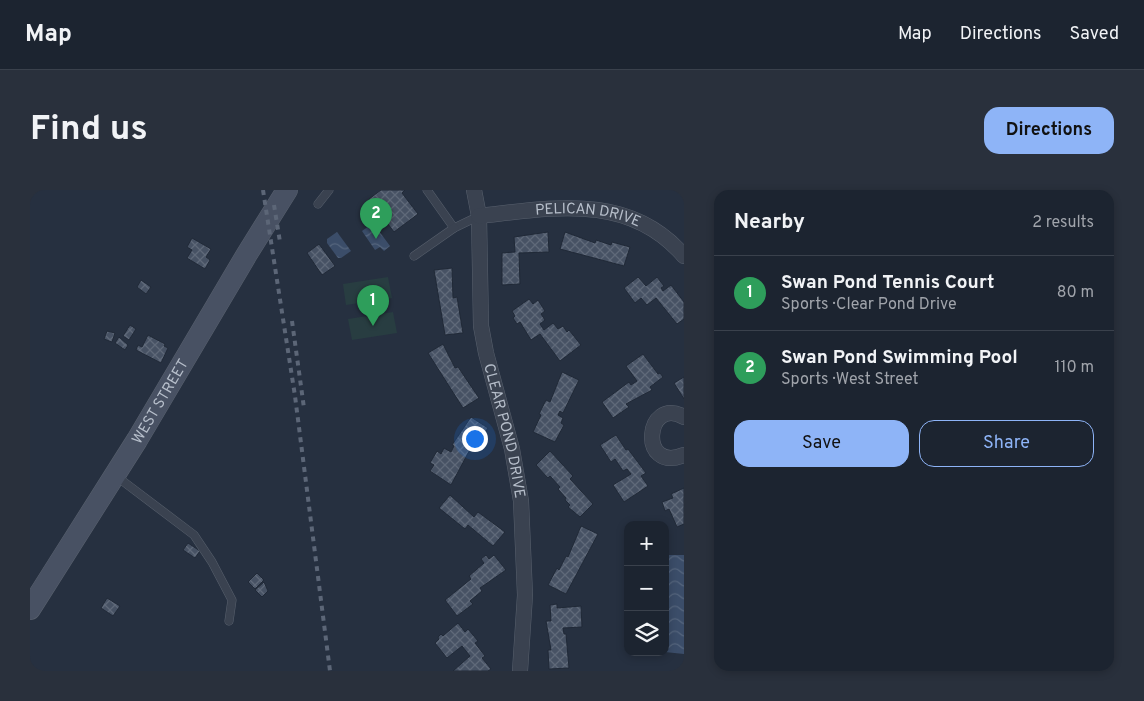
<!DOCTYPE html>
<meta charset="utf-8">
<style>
body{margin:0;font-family:Overpass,sans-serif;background:#29303c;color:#f1f3f6}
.controls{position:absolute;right:15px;bottom:15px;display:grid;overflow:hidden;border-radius:10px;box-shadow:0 2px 8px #0003}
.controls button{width:45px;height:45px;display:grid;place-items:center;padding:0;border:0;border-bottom:1px solid #3a414c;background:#1c2430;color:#f1f3f6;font:25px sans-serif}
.you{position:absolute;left:444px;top:248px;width:18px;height:18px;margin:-12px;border:4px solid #fff;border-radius:50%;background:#1a73e8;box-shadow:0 0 0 8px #1a73e833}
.badge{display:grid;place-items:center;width:32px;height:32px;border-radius:50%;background:#8eb4f7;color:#fff;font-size:16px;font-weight:700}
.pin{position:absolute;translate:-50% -41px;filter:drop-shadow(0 1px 2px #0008)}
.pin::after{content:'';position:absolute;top:26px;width:18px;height:15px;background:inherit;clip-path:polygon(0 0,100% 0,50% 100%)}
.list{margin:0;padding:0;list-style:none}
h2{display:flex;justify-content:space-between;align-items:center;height:65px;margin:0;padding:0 20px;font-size:21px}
h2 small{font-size:16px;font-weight:400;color:#a0a4ab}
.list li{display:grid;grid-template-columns:32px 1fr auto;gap:15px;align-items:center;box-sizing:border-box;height:75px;padding:0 20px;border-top:1px solid #3a414c}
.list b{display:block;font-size:19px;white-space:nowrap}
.list p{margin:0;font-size:16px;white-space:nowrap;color:#a0a4ab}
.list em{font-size:16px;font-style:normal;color:#a0a4ab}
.actions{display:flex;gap:10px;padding:15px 20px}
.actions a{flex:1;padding:11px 0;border:1px solid #8eb4f7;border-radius:15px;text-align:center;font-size:18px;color:#8eb4f7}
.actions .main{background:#8eb4f7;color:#111}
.icon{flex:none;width:28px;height:28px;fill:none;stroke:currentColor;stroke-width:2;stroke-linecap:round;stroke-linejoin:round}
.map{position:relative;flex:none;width:654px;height:481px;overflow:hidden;border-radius:15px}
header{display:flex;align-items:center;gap:30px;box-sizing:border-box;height:70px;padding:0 25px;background:#1c2430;border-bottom:1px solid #3a414c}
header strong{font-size:24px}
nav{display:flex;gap:28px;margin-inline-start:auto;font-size:18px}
.intro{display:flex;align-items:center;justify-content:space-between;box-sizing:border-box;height:120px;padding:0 30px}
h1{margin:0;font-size:35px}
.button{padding:12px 22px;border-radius:15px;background:#8eb4f7;color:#111;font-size:18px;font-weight:700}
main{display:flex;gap:30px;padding:0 30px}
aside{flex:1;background:#1c2430;border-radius:15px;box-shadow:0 2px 8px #0003}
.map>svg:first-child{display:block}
.garden{fill:#283d41}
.water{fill:url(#water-waves)}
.building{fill:url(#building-cross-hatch);stroke:#202937}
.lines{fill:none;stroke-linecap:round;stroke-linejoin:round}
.lane-casing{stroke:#58606d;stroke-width:9}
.street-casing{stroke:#58606d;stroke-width:16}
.secondary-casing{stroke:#58606d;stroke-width:22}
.lane{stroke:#3a4250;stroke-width:8}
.street{stroke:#3a4250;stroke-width:15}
.secondary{stroke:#485163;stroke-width:21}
.rail{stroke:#5c6677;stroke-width:4;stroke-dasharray:5 5;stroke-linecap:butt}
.labels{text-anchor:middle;stroke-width:5;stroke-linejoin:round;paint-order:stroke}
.street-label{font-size:15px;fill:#b6beca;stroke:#1e2735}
</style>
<header>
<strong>Map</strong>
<nav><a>Map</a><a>Directions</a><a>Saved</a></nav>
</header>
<div class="intro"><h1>Find us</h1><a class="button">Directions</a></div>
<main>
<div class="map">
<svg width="654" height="481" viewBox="0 0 654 481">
<defs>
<pattern id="water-waves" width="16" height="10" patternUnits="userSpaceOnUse" patternTransform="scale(1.25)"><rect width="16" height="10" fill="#3b4d69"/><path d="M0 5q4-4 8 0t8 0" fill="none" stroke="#55657d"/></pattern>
<pattern id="building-cross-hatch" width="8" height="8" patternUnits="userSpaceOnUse" patternTransform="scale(1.25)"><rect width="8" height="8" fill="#475264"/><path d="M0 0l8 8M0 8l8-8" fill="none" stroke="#5f6979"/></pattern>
</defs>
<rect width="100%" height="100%" fill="#263040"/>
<g class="garden">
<polygon points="358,87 362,108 316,115 313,94"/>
<polygon points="363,122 367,143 322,150 318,129"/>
</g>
<g class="water">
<polygon points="343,33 360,56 354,61 350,57 345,60 332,41"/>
<polygon points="307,42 321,61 311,68 308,68 297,53 297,49"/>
<polygon points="635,365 654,365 654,464 635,462"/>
</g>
<g class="building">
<polygon points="351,0 375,0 372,3 388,24 364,42 339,9"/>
<polygon points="518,42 519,62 489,63 490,94 472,95 472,63 485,62 484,47"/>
<polygon points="535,42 565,53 566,50 581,55 582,52 600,57 594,76 530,59"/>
<polygon points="162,48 181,59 176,67 180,70 175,79 157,68 162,60 157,57"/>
<polygon points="289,54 305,76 292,85 277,63"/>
<polygon points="422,78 423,108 427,107 433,143 415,145 404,80"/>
<polygon points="608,87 616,96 627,87 634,96 631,98 633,101 641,95 654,112 654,129 647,134 626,108 617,115 611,108 605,113 594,98"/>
<polygon points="111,90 121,97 116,104 107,97"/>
<polygon points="499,109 503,114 508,110 515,121 511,124 515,130 510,134 514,140 523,133 528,139 533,136 537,142 539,140 551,155 530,171 510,144 501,150 490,132 487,134 483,128 485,126 482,121"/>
<polygon points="100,135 106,139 99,150 93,146"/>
<polygon points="77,141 85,143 82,152 74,149"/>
<polygon points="118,145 135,154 134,156 138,158 131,173 106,160 108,155 112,157"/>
<polygon points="89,147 98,155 95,160 85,153"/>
<polygon points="413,154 425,178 428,177 449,208 433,218 398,163"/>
<polygon points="613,164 628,184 630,183 633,187 620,197 622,200 596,214 599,217 583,228 572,212 599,192 601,195 607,191 596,176"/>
<polygon points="532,182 549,190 533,223 530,221 528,225 533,228 531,233 534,235 525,252 503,242 511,225 509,224 516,210 520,212"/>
<polygon points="654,187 654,209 644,193"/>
<polygon points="441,227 458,238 447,254 444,252 421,295 400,281 404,275 400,273 407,261 411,264 414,258 421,262 424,256 422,255"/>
<polygon points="586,245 596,260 598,259 616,283 611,286 618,296 594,312 583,295 601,284 597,279 593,281 585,269 581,272 570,255"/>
<polygon points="520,261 543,286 540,289 563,314 550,327 538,317 540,315 535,310 536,308 528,299 530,297 520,286 518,288 506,275"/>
<polygon points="654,298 654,334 647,337 639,319 635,321 632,312 643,308 641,304"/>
<polygon points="420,305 444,327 448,322 475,342 463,356 438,335 435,339 409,318"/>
<polygon points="551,336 568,344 536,404 518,395 527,378 529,380 536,366 538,367"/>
<polygon points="158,353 170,361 165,368 153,360"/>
<polygon points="456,365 459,369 464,365 476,380 450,398 452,401 440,411 443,414 427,426 415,410 441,389 439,386 454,373 451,369"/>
<polygon points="227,383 234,390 225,399 218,392"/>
<polygon points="234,392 238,401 232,407 225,400"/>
<polygon points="77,408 90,416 83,426 71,418"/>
<polygon points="527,414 527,418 551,416 552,437 533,438 534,444 536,444 539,478 519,479 518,460 521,460 516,431 521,431 520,415"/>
<polygon points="428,433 435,442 438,439 448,451 445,453 455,466 452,468 461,479 458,481 423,481 440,466 432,456 417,468 405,453 409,449 408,447 411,444 413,446"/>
</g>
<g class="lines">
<g class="lane-casing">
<g id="lane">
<polyline points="397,0 424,38 449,26"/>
<polyline points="288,14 299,0"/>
<polyline points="384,66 424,38"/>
<polyline points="86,286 164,345 182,372 202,410 199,431"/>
</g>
</g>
<g class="street-casing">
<g id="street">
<path id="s1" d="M444 0 449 26 451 136 456 163 482 259 491 311 495 405 490 481"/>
<path id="s2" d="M449 26C522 18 599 2 654 66"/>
<path d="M654 227C615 205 608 284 654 265"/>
</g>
</g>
<g class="secondary-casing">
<g id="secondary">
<path id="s3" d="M0 419 107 250 217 64 257 0"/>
</g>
</g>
<use href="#lane" class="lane"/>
<use href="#street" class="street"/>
<use href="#secondary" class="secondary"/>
<g class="rail">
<polyline points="233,0 265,206 300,481"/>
<polyline points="244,15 250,52"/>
<polyline points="262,131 274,218"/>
</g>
</g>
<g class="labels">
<g class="street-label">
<text dy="5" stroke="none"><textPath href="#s2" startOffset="110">PELICAN DRIVE</textPath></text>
<text dy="5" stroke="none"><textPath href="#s3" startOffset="245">WEST STREET</textPath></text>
<text dy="5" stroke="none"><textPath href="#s1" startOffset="244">CLEAR POND DRIVE</textPath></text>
</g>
</g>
</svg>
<div class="controls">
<button>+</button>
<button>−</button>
<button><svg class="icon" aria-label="layers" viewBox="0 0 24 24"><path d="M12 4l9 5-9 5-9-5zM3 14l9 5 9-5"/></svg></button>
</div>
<div class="you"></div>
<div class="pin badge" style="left:343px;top:136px;background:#2e9e5b">1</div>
<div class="pin badge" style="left:346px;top:49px;background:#2e9e5b">2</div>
</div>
<aside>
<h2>Nearby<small>2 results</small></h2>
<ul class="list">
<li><span class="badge" style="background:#2e9e5b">1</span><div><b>Swan Pond Tennis Court</b><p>Sports · Clear Pond Drive</p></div><em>80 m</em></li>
<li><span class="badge" style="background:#2e9e5b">2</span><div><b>Swan Pond Swimming Pool</b><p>Sports · West Street</p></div><em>110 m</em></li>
</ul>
<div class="actions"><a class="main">Save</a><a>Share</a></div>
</aside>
</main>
